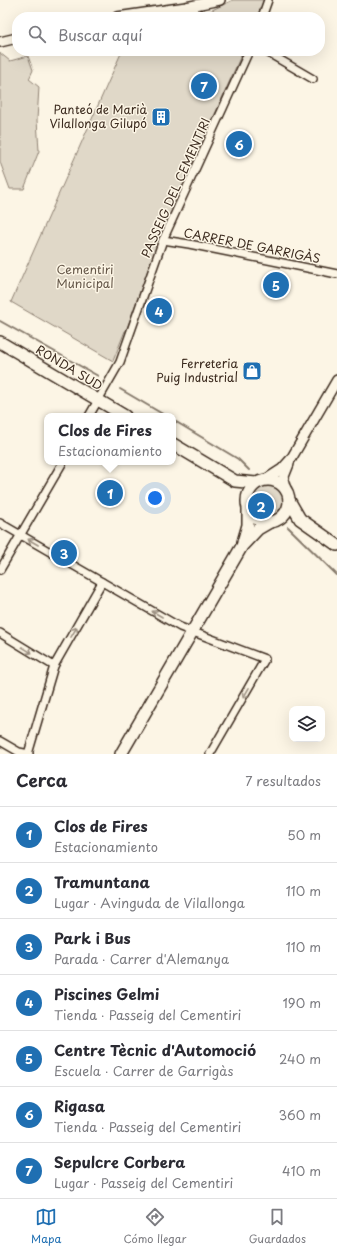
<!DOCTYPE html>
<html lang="es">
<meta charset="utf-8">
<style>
body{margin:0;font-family:"Playpen Sans",sans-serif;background:#f2f2f3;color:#2b2b33}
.controls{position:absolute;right:12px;bottom:12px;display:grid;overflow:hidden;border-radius:8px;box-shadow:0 4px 16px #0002}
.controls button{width:36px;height:36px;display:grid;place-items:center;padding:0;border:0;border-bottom:1px solid #e1e1e2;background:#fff;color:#2b2b33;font:20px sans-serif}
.you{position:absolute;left:155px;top:498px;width:14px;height:14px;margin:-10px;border:3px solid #fff;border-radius:50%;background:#1a73e8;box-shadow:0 0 0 6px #1a73e833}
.badge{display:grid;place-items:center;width:26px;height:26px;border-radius:50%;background:#1f6fb2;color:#fff;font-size:13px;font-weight:700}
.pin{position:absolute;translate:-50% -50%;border:2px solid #fff;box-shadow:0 1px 4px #0006}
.popup{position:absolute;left:44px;top:413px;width:132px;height:52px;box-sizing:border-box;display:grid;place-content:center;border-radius:8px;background:#fff;filter:drop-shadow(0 1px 3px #0005);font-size:13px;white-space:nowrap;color:#7c7c81}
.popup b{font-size:15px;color:#2b2b33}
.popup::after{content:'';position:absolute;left:50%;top:100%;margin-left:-8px;border:8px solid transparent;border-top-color:#fff}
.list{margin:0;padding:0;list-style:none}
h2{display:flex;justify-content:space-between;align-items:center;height:52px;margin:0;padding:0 16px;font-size:17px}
h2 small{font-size:13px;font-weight:400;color:#7c7c81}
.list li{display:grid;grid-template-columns:26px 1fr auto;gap:12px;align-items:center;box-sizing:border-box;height:56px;padding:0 16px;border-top:1px solid #e1e1e2}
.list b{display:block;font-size:15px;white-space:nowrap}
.list p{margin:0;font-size:13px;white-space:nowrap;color:#7c7c81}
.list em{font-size:13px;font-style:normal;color:#7c7c81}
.icon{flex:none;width:22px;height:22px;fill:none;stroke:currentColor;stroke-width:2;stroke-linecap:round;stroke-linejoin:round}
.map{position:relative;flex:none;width:337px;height:754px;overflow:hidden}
.search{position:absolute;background:#fff;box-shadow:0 4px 16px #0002;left:12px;right:12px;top:12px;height:44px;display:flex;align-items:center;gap:10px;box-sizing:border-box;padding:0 14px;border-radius:16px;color:#7c7c81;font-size:15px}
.sheet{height:444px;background:#fff}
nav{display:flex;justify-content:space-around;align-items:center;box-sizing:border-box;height:56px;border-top:1px solid #e1e1e2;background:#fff;font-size:11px;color:#7c7c81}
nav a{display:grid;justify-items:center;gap:2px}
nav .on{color:#1f6fb2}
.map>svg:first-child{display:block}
.green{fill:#e0d8c8;stroke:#8e8173}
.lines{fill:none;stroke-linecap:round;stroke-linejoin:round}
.stream{stroke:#85796b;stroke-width:2}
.minor-casing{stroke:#3b2a1e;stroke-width:10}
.tertiary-casing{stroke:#3b2a1e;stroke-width:12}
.secondary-casing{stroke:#3b2a1e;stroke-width:14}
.minor{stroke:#fcf5e5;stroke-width:7}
.tertiary{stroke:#fcf5e5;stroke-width:9}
.secondary{stroke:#fcf5e5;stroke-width:11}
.oneway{stroke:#9c9082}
.labels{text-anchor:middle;stroke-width:3;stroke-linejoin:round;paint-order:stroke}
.poi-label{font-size:12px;fill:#3b2a1e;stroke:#fcf5e5;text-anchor:end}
.street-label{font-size:12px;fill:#3b2a1e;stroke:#fcf5e5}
.park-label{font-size:12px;fill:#645648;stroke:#fcf5e5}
</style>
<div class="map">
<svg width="337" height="754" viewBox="0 0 337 754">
<rect width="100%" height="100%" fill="#fcf5e5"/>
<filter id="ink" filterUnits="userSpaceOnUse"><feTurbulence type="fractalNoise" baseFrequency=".025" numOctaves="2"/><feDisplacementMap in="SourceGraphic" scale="8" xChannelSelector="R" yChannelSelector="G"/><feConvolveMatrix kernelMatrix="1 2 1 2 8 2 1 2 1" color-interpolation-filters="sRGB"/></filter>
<g filter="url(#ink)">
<g class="green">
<polygon points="233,0 264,0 258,17 214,17 206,13"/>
<polygon points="122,51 243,51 158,242 126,331 125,331 113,361 11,302"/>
<polygon points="0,53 10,61 28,56 33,70 29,79 39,87 37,120 39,151 24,189 10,189 0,162"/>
<circle cx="268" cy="501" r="17"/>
</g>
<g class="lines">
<g class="stream">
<polyline points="0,321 98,376"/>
<polyline points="120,389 166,416"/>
<polyline points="173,420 238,459 249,470"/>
<polyline points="288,527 337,575"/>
</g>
<g class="minor-casing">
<g id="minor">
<polyline points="186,7 204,17"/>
<polyline points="262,17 268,0"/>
<polyline points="265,51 313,79"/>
<polyline points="163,240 189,244 337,274"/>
<polyline points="89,416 120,362 163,240 249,51"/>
<polyline points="0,523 180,627 265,659 210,754"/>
<polyline points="0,570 63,462"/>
<polyline points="0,633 54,666"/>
<polyline points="0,741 19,752 29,754"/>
<polyline points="28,754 54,666 102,582"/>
</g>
</g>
<g class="tertiary-casing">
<g id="tertiary">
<polyline points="117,17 186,7 220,0"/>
<polyline points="0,42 17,38"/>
<polyline points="265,480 282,469 291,459 337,380"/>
<polyline points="286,490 283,479 289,464"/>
</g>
</g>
<g class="secondary-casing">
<g id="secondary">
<polyline points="0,342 125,416"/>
<polyline points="173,444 235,481 256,483"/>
<circle cx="268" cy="501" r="21"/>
<polyline points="289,500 300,519 337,545"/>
<polyline points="243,542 248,525 248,510"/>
<polyline points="121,754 242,546 258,529 270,522"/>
</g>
</g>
<use href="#minor" class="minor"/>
<use href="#tertiary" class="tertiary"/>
<use href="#secondary" class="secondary"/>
</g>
<defs><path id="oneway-shaft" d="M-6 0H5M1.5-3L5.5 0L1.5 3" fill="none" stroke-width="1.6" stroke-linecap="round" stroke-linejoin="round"/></defs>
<g class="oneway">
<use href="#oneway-shaft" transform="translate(33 542) rotate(-150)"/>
<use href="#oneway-shaft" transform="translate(157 614) rotate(-150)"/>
<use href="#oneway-shaft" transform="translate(74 632) rotate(-60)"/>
<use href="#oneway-shaft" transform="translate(27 650) rotate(31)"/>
<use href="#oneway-shaft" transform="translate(246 693) rotate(120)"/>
</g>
</g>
<defs>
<g id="building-square" transform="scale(1)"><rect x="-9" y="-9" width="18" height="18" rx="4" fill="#1f6fb2" stroke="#fcf5e5"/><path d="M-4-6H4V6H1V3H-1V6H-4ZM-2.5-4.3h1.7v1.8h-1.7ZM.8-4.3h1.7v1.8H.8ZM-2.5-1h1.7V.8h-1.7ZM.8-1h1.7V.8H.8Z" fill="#fff"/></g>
<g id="shop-square" transform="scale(1)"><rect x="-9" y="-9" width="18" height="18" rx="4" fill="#1f6fb2" stroke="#fcf5e5"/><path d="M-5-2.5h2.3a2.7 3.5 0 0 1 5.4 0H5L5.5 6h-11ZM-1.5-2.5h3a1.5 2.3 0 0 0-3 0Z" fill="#fff"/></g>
</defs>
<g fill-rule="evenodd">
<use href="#building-square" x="161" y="117"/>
<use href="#shop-square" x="252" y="371"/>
</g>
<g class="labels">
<g class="poi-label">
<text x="147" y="114">Panteó de Marià<tspan x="147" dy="14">Vilallonga Gilupó</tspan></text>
<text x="238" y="368">Ferreteria<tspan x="238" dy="14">Puig Industrial</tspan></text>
</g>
<g class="street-label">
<text transform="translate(176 188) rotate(-66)" y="4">PASSEIG DEL CEMENTIRI</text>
<text transform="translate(252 246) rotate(11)" y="4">CARRER DE GARRIGÀS</text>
<text transform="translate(69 368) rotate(31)" y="4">RONDA SUD</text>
</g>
<g class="park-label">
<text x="85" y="274">Cementiri<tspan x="85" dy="14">Municipal</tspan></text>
</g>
</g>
</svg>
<div class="controls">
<button><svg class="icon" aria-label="layers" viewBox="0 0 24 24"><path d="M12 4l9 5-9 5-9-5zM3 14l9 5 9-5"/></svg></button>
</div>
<div class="you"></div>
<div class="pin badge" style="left:110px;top:493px">1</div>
<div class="popup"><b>Clos de Fires</b>Estacionamiento</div>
<div class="pin badge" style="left:261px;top:506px">2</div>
<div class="pin badge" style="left:64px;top:553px">3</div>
<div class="pin badge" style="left:159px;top:311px">4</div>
<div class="pin badge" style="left:276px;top:285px">5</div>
<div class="pin badge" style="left:239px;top:144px">6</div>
<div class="pin badge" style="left:204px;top:86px">7</div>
<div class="search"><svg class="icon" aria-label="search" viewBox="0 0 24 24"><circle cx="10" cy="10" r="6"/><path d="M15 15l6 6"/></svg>Buscar aquí</div>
</div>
<section class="sheet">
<h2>Cerca<small>7 resultados</small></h2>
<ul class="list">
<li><span class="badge">1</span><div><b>Clos de Fires</b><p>Estacionamiento</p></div><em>50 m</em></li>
<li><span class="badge">2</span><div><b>Tramuntana</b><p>Lugar · Avinguda de Vilallonga</p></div><em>110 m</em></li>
<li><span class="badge">3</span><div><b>Park i Bus</b><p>Parada · Carrer d'Alemanya</p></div><em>110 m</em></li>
<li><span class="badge">4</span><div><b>Piscines Gelmi</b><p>Tienda · Passeig del Cementiri</p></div><em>190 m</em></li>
<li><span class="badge">5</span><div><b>Centre Tècnic d'Automoció</b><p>Escuela · Carrer de Garrigàs</p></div><em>240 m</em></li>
<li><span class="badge">6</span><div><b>Rigasa</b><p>Tienda · Passeig del Cementiri</p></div><em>360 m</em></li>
<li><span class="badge">7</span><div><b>Sepulcre Corbera</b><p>Lugar · Passeig del Cementiri</p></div><em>410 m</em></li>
</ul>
</section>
<nav>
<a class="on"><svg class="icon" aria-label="map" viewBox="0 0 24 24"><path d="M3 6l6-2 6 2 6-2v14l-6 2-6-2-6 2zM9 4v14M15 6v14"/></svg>Mapa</a>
<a><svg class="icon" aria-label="directions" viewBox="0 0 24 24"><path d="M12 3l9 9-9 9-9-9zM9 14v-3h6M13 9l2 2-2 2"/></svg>Cómo llegar</a>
<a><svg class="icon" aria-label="saved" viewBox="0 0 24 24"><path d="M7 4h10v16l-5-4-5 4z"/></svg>Guardados</a>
</nav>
